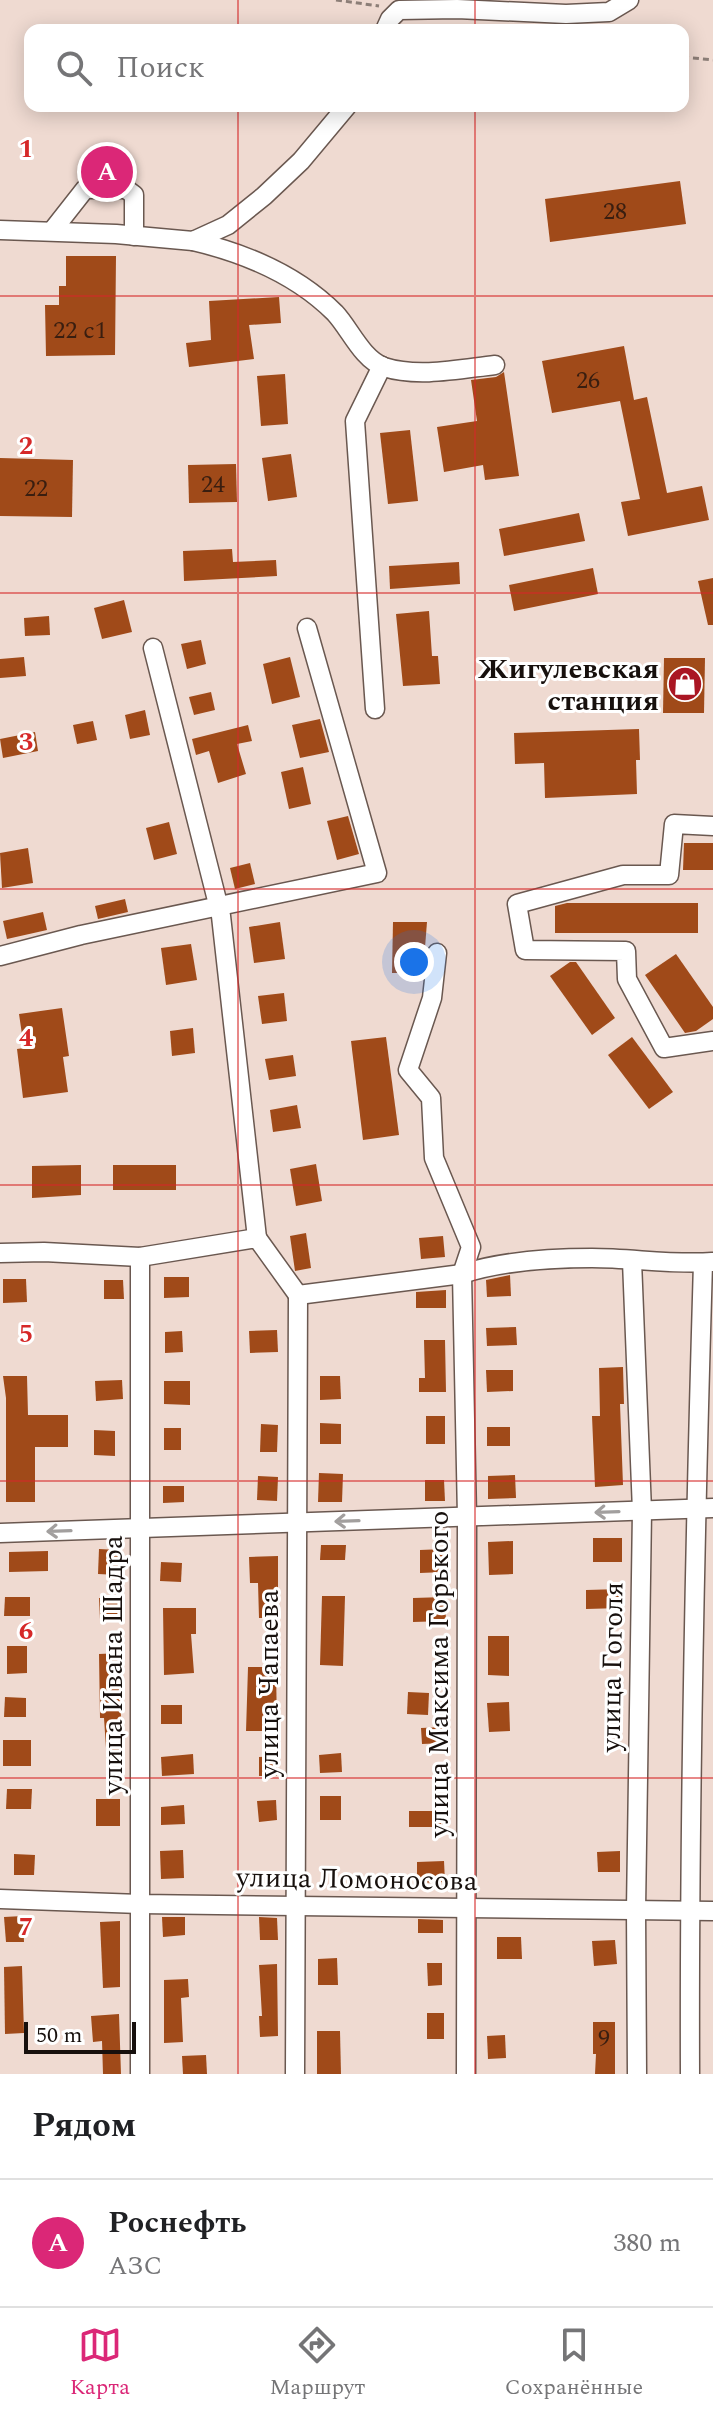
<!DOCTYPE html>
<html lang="ru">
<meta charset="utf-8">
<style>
body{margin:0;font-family:Spectral,serif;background:#f6f6f6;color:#202124}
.scale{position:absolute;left:24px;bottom:20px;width:112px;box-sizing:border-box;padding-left:8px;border:4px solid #17100d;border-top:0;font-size:22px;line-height:28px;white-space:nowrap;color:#17100d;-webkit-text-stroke:6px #fff;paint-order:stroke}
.you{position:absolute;left:414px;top:962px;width:28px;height:28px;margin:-20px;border:6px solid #fff;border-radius:50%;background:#1a73e8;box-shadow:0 0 0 12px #1a73e833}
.badge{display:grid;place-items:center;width:52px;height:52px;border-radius:50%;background:#db2777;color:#fff;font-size:26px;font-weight:700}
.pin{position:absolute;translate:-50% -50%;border:4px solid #fff;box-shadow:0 2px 8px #0006}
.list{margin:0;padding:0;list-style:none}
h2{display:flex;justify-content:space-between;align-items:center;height:104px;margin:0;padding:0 32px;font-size:34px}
h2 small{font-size:26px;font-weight:400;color:#757577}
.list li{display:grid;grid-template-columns:52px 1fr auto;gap:24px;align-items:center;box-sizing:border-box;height:128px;padding:0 32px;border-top:2px solid #e0e0e0}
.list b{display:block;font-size:30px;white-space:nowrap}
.list p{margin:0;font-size:26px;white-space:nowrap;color:#757577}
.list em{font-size:26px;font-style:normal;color:#757577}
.icon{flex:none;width:44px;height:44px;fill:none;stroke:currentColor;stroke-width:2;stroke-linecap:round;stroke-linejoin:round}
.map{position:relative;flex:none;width:713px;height:2074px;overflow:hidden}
.search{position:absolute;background:#fff;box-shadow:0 4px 20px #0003;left:24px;right:24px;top:24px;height:88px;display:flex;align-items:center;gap:20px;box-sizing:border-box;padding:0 28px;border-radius:16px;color:#757577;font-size:30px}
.sheet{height:232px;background:#fff}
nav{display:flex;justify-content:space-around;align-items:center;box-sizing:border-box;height:112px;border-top:2px solid #e0e0e0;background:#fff;font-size:22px;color:#757577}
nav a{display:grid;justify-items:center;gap:4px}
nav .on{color:#db2777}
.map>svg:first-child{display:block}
.building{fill:#a04a19}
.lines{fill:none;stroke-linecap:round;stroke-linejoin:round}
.minor-casing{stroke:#6a5850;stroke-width:21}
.path{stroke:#8c7e77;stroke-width:3;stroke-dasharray:6 4;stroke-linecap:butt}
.minor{stroke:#fff;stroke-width:18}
.oneway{stroke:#a29f9e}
.grid{fill:none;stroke:#d62828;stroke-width:2;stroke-opacity:0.55}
.labels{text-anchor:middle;stroke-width:6;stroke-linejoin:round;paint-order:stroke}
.number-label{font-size:24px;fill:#391e10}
.poi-label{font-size:28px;font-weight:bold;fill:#17100d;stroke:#fff;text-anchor:end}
.street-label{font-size:28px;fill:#17100d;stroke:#fff}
.grid-label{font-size:26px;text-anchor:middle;font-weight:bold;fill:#d62828;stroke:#fff;stroke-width:6;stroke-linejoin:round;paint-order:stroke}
</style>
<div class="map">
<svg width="713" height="2074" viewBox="0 0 713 2074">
<rect width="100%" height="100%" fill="#efdad1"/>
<g class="building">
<polygon points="680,181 686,224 550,242 545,199"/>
<polygon points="66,256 116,256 115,355 46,356 45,305 59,305 59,286 66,286"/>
<polygon points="279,297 281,323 249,325 254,359 189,367 186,343 211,340 209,301"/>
<polygon points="624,346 634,400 647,397 667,493 702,486 709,520 628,536 621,502 640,499 620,401 552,413 542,361"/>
<polygon points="504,372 519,476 485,480 483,465 444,472 437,427 477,421 471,380 496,377"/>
<polygon points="285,374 288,424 261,426 257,376"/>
<polygon points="410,430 418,501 388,504 380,433"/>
<polygon points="291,454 297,497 268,501 262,458"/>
<polygon points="0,458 73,460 72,517 0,516"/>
<polygon points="236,464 237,502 189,503 188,465"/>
<polygon points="579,513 585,541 504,556 499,529"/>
<polygon points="232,549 233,562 276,560 277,576 184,581 183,551"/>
<polygon points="459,562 460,584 390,589 389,566"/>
<polygon points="593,568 598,594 514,611 509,585"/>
<polygon points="713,578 713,625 708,625 698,581"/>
<polygon points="124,600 132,632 102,639 94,608"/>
<polygon points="429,611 432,656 438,656 440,684 403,686 396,614"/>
<polygon points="49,616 50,635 25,636 24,618"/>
<polygon points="201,640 206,664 187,669 181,644"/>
<polygon points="24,657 26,676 0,678 0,659"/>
<polygon points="290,657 300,697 272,704 263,664"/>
<polygon points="664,658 705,658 704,713 663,713"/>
<polygon points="211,692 215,710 194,715 189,697"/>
<polygon points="145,710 150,735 130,739 125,715"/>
<polygon points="320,719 329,752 300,758 292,725"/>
<polygon points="93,721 97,740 77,744 73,725"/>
<polygon points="248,725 252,741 237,744 246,774 218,783 209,751 196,755 192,739"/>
<polygon points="639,729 640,760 636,760 637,794 545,798 544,763 515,764 514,733"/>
<polygon points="35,732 38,751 3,758 0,739"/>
<polygon points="303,767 311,804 289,809 281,772"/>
<polygon points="348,816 359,854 337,860 327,821"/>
<polygon points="169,822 177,854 154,860 146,828"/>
<polygon points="684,843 713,843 713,870 683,870"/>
<polygon points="28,848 33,883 2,888 0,853"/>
<polygon points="250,863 255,884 235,889 230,868"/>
<polygon points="125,899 128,912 98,919 95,906"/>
<polygon points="567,903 698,903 698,933 555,933 555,906"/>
<polygon points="43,912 47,930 7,939 3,921"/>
<polygon points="280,922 285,959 254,963 249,927"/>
<polygon points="393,922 427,922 423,973 392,973"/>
<polygon points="191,944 197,980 166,985 161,948"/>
<polygon points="676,954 713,1007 713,1019 696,1031 685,1033 645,975"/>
<polygon points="570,962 576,962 615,1018 592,1035 550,976"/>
<polygon points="284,993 287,1021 262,1024 258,996"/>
<polygon points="62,1008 69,1056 63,1057 68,1092 23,1098 17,1049 24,1048 19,1014"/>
<polygon points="193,1028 195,1053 172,1056 170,1031"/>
<polygon points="386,1037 399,1135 363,1140 351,1041"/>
<polygon points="632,1037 673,1092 649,1109 608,1055"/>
<polygon points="293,1055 296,1076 269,1080 265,1059"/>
<polygon points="297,1105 301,1128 273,1132 270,1110"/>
<polygon points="316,1164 322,1201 296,1206 290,1169"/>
<polygon points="81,1165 81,1195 32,1198 32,1166"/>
<rect x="113" y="1165" width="63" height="25"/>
<polygon points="306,1233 311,1268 295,1271 290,1236"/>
<polygon points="443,1236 445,1257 421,1259 419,1238"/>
<polygon points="510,1275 511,1296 487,1297 486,1280"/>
<polygon points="164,1277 189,1277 189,1297 164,1298"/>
<polygon points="3,1279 26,1279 27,1302 3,1303"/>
<polygon points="104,1280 123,1280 124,1299 104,1299"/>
<polygon points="446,1290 446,1308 416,1308 416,1292"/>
<polygon points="516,1327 517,1345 487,1346 486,1328"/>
<polygon points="277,1330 278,1352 250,1353 249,1331"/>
<polygon points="182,1331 183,1352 165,1353 165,1332"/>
<polygon points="424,1340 445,1340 446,1392 419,1392 419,1378 425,1378"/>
<polygon points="623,1367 624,1404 620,1404 623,1485 595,1487 592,1416 600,1416 599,1368"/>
<polygon points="486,1370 513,1370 513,1391 487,1392"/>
<polygon points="3,1376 27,1376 28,1415 68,1415 68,1447 35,1447 35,1502 6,1502 6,1398"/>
<polygon points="320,1376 340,1376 341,1399 320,1400"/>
<polygon points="122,1380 123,1399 96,1401 95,1381"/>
<polygon points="164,1381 190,1381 190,1405 164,1404"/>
<rect x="426" y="1416" width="19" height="28"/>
<polygon points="320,1423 341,1424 341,1444 320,1444"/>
<polygon points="261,1424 278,1425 277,1452 260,1452"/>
<rect x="487" y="1427" width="23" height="19"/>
<rect x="164" y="1428" width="17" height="22"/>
<polygon points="94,1430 115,1431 115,1456 94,1455"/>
<polygon points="319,1473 343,1474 342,1502 318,1502"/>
<polygon points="515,1475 516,1498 488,1499 488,1476"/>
<polygon points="258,1476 278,1477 277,1501 257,1500"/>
<polygon points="425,1480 444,1480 445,1501 425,1501"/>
<polygon points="163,1486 184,1486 184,1502 163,1503"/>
<rect x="593" y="1538" width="29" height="24"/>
<polygon points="513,1541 513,1574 489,1575 488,1542"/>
<polygon points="321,1545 346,1545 345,1560 320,1560"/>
<polygon points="99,1549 118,1550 118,1575 98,1574"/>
<polygon points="444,1549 444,1572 420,1573 420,1550"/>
<polygon points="48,1551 48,1571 9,1572 9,1552"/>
<polygon points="278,1556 278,1618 259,1618 258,1583 250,1583 249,1557"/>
<polygon points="161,1562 182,1563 181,1582 160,1581"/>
<polygon points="621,1589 621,1608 586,1609 586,1590"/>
<polygon points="322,1596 345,1596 343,1666 320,1665"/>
<polygon points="5,1597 30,1597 30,1616 4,1616"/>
<polygon points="445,1597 446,1621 413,1622 413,1598"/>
<polygon points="99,1598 122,1598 123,1618 100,1619"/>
<polygon points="163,1608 196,1608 196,1634 191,1634 194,1673 164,1675"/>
<polygon points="488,1636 509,1636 509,1676 488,1675"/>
<polygon points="7,1646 27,1646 27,1673 7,1674"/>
<polygon points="121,1653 122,1670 119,1670 121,1717 119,1717 122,1762 107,1763 104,1718 100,1718 99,1654"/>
<polygon points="248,1667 276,1667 277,1731 246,1731"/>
<polygon points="408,1692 429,1693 428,1715 407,1714"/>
<polygon points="5,1697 26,1698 26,1717 4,1717"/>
<polygon points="509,1702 510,1731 489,1732 487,1703"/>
<rect x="161" y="1705" width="21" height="19"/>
<polygon points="444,1727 445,1743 422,1744 421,1728"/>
<rect x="3" y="1740" width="28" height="26"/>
<polygon points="341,1753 342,1772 320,1773 319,1755"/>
<polygon points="193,1754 194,1774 162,1776 161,1757"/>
<polygon points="277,1756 277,1776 259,1776 259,1757"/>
<polygon points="7,1789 32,1789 31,1809 6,1809"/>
<rect x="320" y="1796" width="21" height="24"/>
<rect x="96" y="1799" width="24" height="27"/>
<polygon points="276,1800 277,1820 259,1822 257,1801"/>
<polygon points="184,1805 185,1824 161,1825 161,1807"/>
<rect x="409" y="1811" width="32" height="16"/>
<polygon points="183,1850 184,1878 161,1879 160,1851"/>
<polygon points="620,1851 620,1872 598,1872 597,1852"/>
<polygon points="14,1854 35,1855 34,1875 14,1875"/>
<polygon points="444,1861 445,1882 417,1883 417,1862"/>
<polygon points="23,1916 24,1942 6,1942 4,1917"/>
<polygon points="162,1917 185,1917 185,1935 163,1937"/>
<polygon points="259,1917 277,1918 278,1940 260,1940"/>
<polygon points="418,1919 443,1920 443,1933 418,1933"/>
<polygon points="120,1921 120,1987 103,1988 100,1922"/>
<polygon points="497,1937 521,1937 522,1959 497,1959"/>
<polygon points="615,1940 617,1964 594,1966 592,1941"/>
<polygon points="337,1958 338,1985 318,1985 318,1959"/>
<polygon points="427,1963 442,1963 442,1985 428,1986"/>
<polygon points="277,1964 278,2036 260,2037 259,2016 262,2016 259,1965"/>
<polygon points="22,1966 24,2033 5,2034 4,1967"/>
<polygon points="188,1979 189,1997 181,1998 183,2042 164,2043 164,1980"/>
<rect x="427" y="2013" width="17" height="26"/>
<polygon points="119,2014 121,2074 103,2074 102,2041 93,2042 91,2016"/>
<polygon points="593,2022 615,2022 615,2074 595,2074 596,2054 593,2054"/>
<polygon points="317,2031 340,2031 341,2074 317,2074"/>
<polygon points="505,2035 506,2058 488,2059 487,2036"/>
<polygon points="206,2055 207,2074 183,2074 182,2056"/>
</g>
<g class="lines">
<g class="minor-casing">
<g id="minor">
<polyline points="385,30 390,19 399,10 457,9 566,14 609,12 629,0"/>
<polyline points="0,230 116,234 193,241 228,225 264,196 301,161 347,106"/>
<polyline points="52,231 85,189 126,189 134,195 134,236"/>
<path d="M193 241C244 253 297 275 335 313 350 329 362 359 384 367 418 378 460 369 495 365"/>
<polyline points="153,648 221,916 257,1238"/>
<polyline points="375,709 355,421 382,366"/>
<polyline points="713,826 674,824 669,875 623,875 517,904 525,950 626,951 627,979 664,1048 713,1041"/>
<polyline points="437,953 432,998 408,1070 431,1098 434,1158 471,1247 462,1274 467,1517 466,2074"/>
<polyline points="0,956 81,935 377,873 307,628"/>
<polyline points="0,1253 44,1252 140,1257 257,1238 298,1295"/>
<polyline points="140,1257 140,2074"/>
<polyline points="632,1261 642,1511 636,1910 637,2074"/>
<path d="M298 1295 462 1274C502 1261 550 1258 592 1258 632 1258 672 1265 712 1262"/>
<polyline points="0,1533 713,1508"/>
<polyline points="0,1899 140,1904 713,1911"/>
<polyline points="295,2074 298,1295"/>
<path d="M690 2074C689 1804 695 1533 703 1263"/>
</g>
</g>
<g class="path">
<polyline points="336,0 379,6"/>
<polyline points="683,57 713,60"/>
</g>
<use href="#minor" class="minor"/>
</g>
<defs><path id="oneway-shaft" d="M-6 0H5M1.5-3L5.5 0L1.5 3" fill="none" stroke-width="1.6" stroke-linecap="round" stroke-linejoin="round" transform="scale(2)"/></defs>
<g class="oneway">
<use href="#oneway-shaft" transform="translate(607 1512) rotate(178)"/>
<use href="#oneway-shaft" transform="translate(347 1521) rotate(178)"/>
<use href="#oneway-shaft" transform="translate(59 1531) rotate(178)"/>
</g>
<path class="grid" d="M238 0V30M475 0V30M238 106V2074M475 106V2074M0 296H713M0 593H713M0 889H713M0 1185H713M0 1481H713M0 1778H713"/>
<defs>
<g id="shop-disc" transform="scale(1.8)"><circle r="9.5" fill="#aa1623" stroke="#fff"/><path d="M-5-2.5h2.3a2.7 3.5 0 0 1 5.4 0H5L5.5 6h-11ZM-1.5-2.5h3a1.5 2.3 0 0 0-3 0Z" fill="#fff"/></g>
</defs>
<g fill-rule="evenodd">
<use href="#shop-disc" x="685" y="684"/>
</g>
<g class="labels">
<g class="number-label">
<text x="615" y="219">28</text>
<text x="80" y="338">22 с1</text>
<text x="588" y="388">26</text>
<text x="213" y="492">24</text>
<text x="36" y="496">22</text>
<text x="604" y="2046">9</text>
</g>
<g class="poi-label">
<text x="659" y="678">Жигулевская<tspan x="659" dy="32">станция</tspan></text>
</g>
<g class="street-label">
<text transform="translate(112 1665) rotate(-90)" y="10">улица Ивана Шадра</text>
<text transform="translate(611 1667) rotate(-89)" y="10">улица Гоголя</text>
<text transform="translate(438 1674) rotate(-90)" y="10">улица Максима Горького</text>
<text transform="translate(268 1684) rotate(-90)" y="10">улица Чапаева</text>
<text transform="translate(357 1878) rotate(1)" y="10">улица Ломоносова</text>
</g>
</g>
<g class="grid-label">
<text x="26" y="157">1</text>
<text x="26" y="454">2</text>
<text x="26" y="750">3</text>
<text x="26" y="1046">4</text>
<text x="26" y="1342">5</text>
<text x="26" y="1639">6</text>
<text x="26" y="1935">7</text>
</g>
</svg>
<div class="scale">50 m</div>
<div class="you"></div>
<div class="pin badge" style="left:107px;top:172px">A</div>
<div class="search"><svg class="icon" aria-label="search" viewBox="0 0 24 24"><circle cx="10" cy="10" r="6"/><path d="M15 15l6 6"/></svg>Поиск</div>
</div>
<section class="sheet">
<h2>Рядом<small></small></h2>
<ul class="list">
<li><span class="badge">A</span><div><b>Роснефть</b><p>АЗС</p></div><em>380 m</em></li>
</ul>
</section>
<nav>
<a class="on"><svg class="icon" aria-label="map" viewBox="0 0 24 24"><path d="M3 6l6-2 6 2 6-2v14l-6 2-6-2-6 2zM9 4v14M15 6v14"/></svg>Карта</a>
<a><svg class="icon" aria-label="directions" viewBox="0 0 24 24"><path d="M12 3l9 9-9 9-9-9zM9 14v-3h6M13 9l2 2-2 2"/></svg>Маршрут</a>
<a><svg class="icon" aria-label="saved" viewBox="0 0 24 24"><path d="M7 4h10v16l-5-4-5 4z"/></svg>Сохранённые</a>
</nav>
